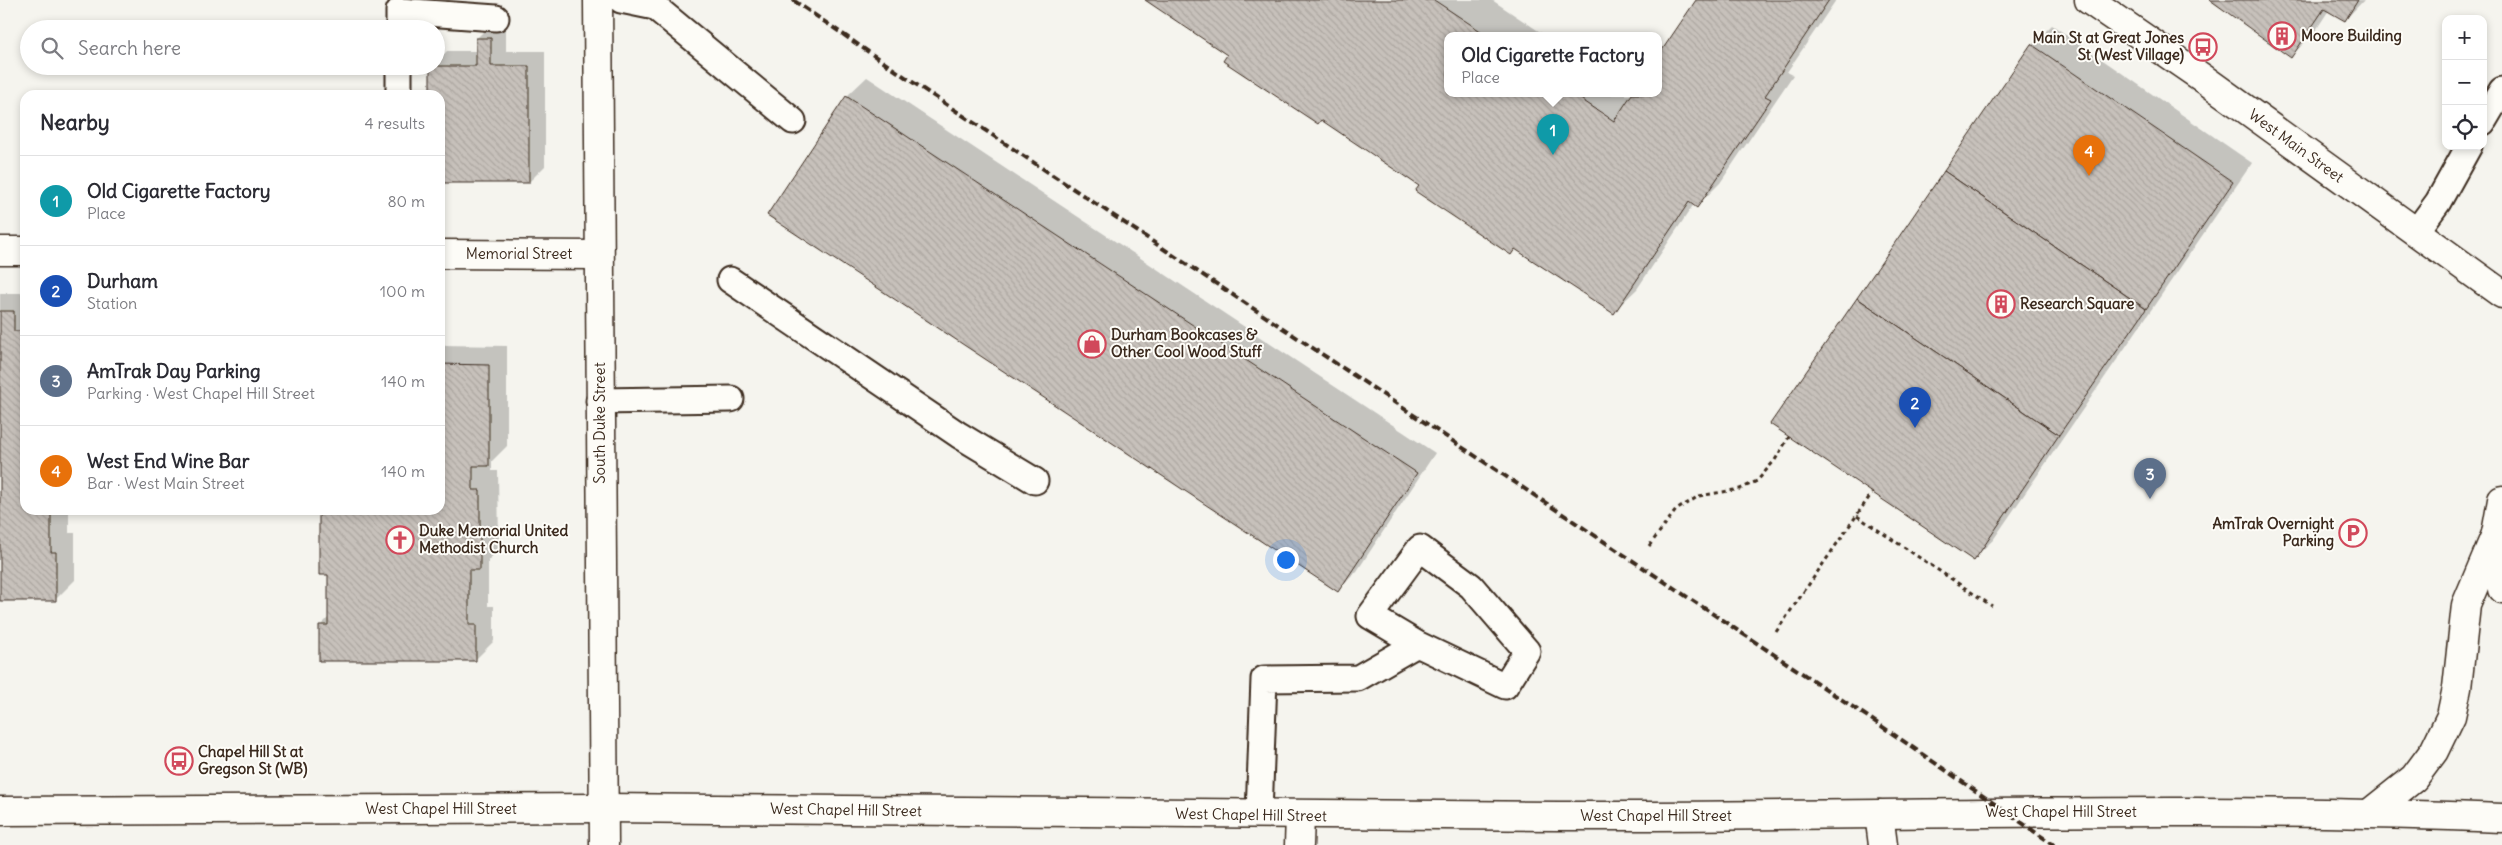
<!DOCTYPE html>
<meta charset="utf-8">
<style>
body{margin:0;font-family:Delius,sans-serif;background:#f7f7f7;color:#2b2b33}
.controls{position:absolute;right:15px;top:15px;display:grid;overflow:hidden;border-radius:10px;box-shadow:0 2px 8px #0003}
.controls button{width:45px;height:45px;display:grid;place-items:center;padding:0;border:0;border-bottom:1px solid #e1e1e2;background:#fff;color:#2b2b33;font:25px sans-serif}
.you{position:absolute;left:1285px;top:559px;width:18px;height:18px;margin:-12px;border:4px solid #fff;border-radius:50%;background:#1a73e8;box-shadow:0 0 0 8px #1a73e833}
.badge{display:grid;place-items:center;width:32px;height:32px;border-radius:50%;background:#d1495b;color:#fff;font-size:16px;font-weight:700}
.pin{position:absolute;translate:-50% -41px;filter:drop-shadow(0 1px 2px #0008)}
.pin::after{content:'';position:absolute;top:26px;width:18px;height:15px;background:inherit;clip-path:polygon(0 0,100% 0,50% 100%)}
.popup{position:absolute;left:1444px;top:32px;width:218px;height:65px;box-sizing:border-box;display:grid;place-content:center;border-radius:10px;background:#fff;filter:drop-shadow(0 1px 4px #0005);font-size:16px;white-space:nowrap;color:#7c7c81}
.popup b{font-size:19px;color:#2b2b33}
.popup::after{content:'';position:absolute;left:50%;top:100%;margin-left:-10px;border:10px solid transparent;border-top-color:#fff}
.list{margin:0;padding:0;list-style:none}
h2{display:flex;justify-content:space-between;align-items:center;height:65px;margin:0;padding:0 20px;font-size:21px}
h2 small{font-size:16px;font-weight:400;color:#7c7c81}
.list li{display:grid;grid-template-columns:32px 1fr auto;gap:15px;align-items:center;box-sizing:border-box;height:90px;padding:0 20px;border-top:1px solid #e1e1e2}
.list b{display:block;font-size:19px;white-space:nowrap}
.list p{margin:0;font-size:16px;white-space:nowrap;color:#7c7c81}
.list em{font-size:16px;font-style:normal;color:#7c7c81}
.icon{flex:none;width:28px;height:28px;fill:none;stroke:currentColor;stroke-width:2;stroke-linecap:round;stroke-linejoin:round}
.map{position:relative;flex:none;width:2502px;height:845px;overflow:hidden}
.search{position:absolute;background:#fff;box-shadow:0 2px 8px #0003;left:20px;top:20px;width:425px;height:55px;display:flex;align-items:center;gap:12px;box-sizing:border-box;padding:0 18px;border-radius:28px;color:#7c7c81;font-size:19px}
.panel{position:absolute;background:#fff;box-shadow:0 2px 8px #0003;left:20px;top:90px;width:425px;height:425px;border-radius:15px}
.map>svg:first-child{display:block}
.shadow{fill:#0003}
.building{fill:url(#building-back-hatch);stroke:#3b2a1e}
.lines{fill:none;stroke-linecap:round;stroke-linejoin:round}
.lane-casing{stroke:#3b2a1e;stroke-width:29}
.street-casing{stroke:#3b2a1e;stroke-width:31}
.secondary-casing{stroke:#3b2a1e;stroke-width:31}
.primary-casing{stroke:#3b2a1e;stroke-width:31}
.path{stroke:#3b2a1e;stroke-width:3;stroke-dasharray:4 4;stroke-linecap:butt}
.lane{stroke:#fdfcf7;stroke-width:25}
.street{stroke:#fdfcf7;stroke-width:28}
.secondary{stroke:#fdfcf7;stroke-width:28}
.primary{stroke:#fdfcf7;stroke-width:28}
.rail{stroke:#3b2a1e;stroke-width:4;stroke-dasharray:8 4;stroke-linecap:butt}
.labels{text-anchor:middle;stroke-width:4;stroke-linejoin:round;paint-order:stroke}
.poi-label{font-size:15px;font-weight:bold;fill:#3b2a1e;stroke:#fdfcf7;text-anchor:start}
.street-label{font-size:15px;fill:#3b2a1e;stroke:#fdfcf7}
</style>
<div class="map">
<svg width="2502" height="845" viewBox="0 0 2502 845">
<defs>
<pattern id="building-back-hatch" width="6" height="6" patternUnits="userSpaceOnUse" patternTransform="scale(1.25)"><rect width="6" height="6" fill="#c7c1bb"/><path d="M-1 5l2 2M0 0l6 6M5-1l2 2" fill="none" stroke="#aca6a0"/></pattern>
</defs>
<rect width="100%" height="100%" fill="#f5f4ee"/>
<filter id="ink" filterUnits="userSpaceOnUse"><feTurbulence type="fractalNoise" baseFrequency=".02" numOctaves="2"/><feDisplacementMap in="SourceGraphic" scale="10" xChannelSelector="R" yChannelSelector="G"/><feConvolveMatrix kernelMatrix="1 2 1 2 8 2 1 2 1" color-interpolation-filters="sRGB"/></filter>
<g filter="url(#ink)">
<g class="shadow">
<polygon points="1147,0 1492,0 1546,36 1448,36 1448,94 1633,95 1658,94 1658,58 1697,0 1836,0 1787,72 1793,75 1720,183 1697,206 1694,204 1637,289 1613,312 1322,119 1318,123 1229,54"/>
<polygon points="2213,0 2364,0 2345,20 2329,10 2314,33 2291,56"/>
<polygon points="493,22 506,22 506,51 545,51 545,166 529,182 440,182 440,95 432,95 436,62 447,51 477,51 477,38"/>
<polygon points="2052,25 2252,163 1993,540 1973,559 1772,424 2032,45"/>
<polygon points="867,77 1435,453 1357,571 1338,590 769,214 847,96"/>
<polygon points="0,293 25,293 25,510 69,510 69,533 75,533 75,580 56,599 0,599"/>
<polygon points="440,345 507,346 507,446 492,461 492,471 498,471 499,550 488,560 488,606 494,606 494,641 475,660 320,626 330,616 330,574 320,510 440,510"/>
</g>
<g class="building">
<polygon points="1145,0 1434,0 1488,36 1448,36 1448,94 1573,94 1614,121 1632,94 1658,94 1658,56 1696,0 1829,0 1765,96 1771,99 1697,208 1689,202 1614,314 1515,249 1511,255 1415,191 1419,186 1321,120 1318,124 1223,61 1227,55"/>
<polygon points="2210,0 2358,0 2345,21 2324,9 2291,58"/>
<polygon points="476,38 491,38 491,66 529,66 529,183 440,183 440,95 430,95 430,66 476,66"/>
<polygon points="2031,44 2233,182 2146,309 1944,171"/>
<polygon points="846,96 1417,473 1338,592 767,215"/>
<polygon points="1944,171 2146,309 2059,435 1857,298"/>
<polygon points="1857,298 2059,435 1974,561 1770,424"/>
<polygon points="0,311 14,311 14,331 25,331 25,510 51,510 51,552 56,552 56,601 0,601"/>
<polygon points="440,364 489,365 489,466 473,466 473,490 480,490 480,570 469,570 469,625 476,625 476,661 319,661 319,625 328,625 328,575 319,575 319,510 440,510"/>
</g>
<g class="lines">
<g class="lane-casing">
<g id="lane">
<polyline points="621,0 655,7 793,121"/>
<polyline points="399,29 399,11 496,18"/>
<polyline points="399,95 399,66"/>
<polyline points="2483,122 2502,90"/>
<polyline points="2416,232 2438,202 2469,146"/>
<polyline points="730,280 959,435 1035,481"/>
<polyline points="599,401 731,399"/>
<polyline points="1259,814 1264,679 1358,678 1417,644 1505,686 1527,651 1471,586 1420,548 1370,616 1417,644"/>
</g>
</g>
<g class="street-casing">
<g id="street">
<polyline points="0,251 25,251"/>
<polyline points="440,254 599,255"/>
</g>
</g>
<g class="secondary-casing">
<g id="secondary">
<polyline points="598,0 604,845"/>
<polyline points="2089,0 2204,79 2502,294"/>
<path d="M0 811C201 810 402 808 604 808 922 808 1241 816 1559 816 1873 817 2188 805 2502 818"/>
<polyline points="1879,814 1883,845"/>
<polyline points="1299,845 1300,816"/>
</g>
</g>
<g class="primary-casing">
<g id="primary">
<polyline points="2502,500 2496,534 2502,589"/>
<polyline points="2370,813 2414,778 2434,751 2451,716 2457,688 2466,605 2496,534"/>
</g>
</g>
<g class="path">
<polyline points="1857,516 1992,606"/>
<polyline points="1649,546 1676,510 1699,496 1740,489 1757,481 1775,460 1789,437"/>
<polyline points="1776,632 1872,493"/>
</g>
<use href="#lane" class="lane"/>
<use href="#street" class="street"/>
<use href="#secondary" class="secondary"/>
<use href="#primary" class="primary"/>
<polyline class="rail" points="793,0 911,81 1880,725 2054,845"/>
</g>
</g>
<defs>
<g id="building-ring" transform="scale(1.4375)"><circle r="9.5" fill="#fdfcf7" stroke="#d1495b" stroke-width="1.5"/><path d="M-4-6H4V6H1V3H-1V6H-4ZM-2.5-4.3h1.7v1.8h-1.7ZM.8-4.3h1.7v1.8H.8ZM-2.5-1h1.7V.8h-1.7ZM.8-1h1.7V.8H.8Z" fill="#d1495b"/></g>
<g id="bus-ring" transform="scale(1.4375)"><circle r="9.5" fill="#fdfcf7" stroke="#d1495b" stroke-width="1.5"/><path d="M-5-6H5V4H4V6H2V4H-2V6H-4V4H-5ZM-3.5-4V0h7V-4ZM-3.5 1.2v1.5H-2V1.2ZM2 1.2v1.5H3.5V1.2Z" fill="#d1495b"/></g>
<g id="shop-ring" transform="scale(1.4375)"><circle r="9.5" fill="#fdfcf7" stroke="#d1495b" stroke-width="1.5"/><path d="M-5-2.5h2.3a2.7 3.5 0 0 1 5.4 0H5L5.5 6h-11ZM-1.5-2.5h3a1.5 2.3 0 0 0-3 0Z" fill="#d1495b"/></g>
<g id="parking-ring" transform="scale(1.4375)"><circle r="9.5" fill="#fdfcf7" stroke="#d1495b" stroke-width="1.5"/><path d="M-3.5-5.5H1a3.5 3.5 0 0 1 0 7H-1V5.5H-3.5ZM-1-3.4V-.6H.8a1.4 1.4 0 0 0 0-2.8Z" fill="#d1495b"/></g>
<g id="church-ring" transform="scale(1.4375)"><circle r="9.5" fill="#fdfcf7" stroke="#d1495b" stroke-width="1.5"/><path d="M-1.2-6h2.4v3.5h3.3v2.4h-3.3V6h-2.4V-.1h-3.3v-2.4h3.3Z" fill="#d1495b"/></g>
</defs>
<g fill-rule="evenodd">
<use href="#building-ring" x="2282" y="36"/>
<use href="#bus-ring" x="2203" y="47"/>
<use href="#building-ring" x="2001" y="304"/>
<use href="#shop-ring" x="1092" y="344"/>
<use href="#parking-ring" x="2353" y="533"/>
<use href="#church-ring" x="400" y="540"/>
<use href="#bus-ring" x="179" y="761"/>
</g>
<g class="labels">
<g class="poi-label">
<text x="2301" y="41">Moore Building</text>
<text x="2184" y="43" text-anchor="end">Main St at Great Jones<tspan x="2184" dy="17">St (West Village)</tspan></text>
<text x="2020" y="309">Research Square</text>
<text x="1111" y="340">Durham Bookcases &amp;<tspan x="1111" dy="17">Other Cool Wood Stuff</tspan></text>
<text x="2334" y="529" text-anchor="end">AmTrak Overnight<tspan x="2334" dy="17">Parking</tspan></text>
<text x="419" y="536">Duke Memorial United<tspan x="419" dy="17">Methodist Church</tspan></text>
<text x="198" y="757">Chapel Hill St at<tspan x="198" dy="17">Gregson St (WB)</tspan></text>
</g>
<g class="street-label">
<text transform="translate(2296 146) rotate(36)" y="5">West Main Street</text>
<text x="519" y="259">Memorial Street</text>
<text transform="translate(600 423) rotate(-90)" y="5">South Duke Street</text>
<text x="441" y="814">West Chapel Hill Street</text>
<text transform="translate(846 810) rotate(1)" y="5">West Chapel Hill Street</text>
<text x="2061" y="817">West Chapel Hill Street</text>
<text transform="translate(1251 815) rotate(1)" y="5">West Chapel Hill Street</text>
<text x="1656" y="821">West Chapel Hill Street</text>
</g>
</g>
</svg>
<div class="controls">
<button>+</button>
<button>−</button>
<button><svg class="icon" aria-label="locate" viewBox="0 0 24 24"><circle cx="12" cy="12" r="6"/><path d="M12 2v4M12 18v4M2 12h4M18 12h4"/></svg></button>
</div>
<div class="you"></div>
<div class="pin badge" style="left:1553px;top:155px;background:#0f9aa8">1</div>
<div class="popup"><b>Old Cigarette Factory</b>Place</div>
<div class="pin badge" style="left:1915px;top:428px;background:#1a4fb4">2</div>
<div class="pin badge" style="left:2150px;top:499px;background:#5c6f8a">3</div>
<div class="pin badge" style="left:2089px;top:176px;background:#e8710a">4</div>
<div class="search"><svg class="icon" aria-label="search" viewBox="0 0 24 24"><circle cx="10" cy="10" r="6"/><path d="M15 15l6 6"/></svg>Search here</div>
<section class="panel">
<h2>Nearby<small>4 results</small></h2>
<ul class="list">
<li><span class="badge" style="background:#0f9aa8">1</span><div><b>Old Cigarette Factory</b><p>Place</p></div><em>80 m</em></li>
<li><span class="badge" style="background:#1a4fb4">2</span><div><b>Durham</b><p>Station</p></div><em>100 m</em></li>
<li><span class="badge" style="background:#5c6f8a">3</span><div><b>AmTrak Day Parking</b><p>Parking · West Chapel Hill Street</p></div><em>140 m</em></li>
<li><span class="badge" style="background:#e8710a">4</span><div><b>West End Wine Bar</b><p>Bar · West Main Street</p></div><em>140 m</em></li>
</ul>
</section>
</div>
